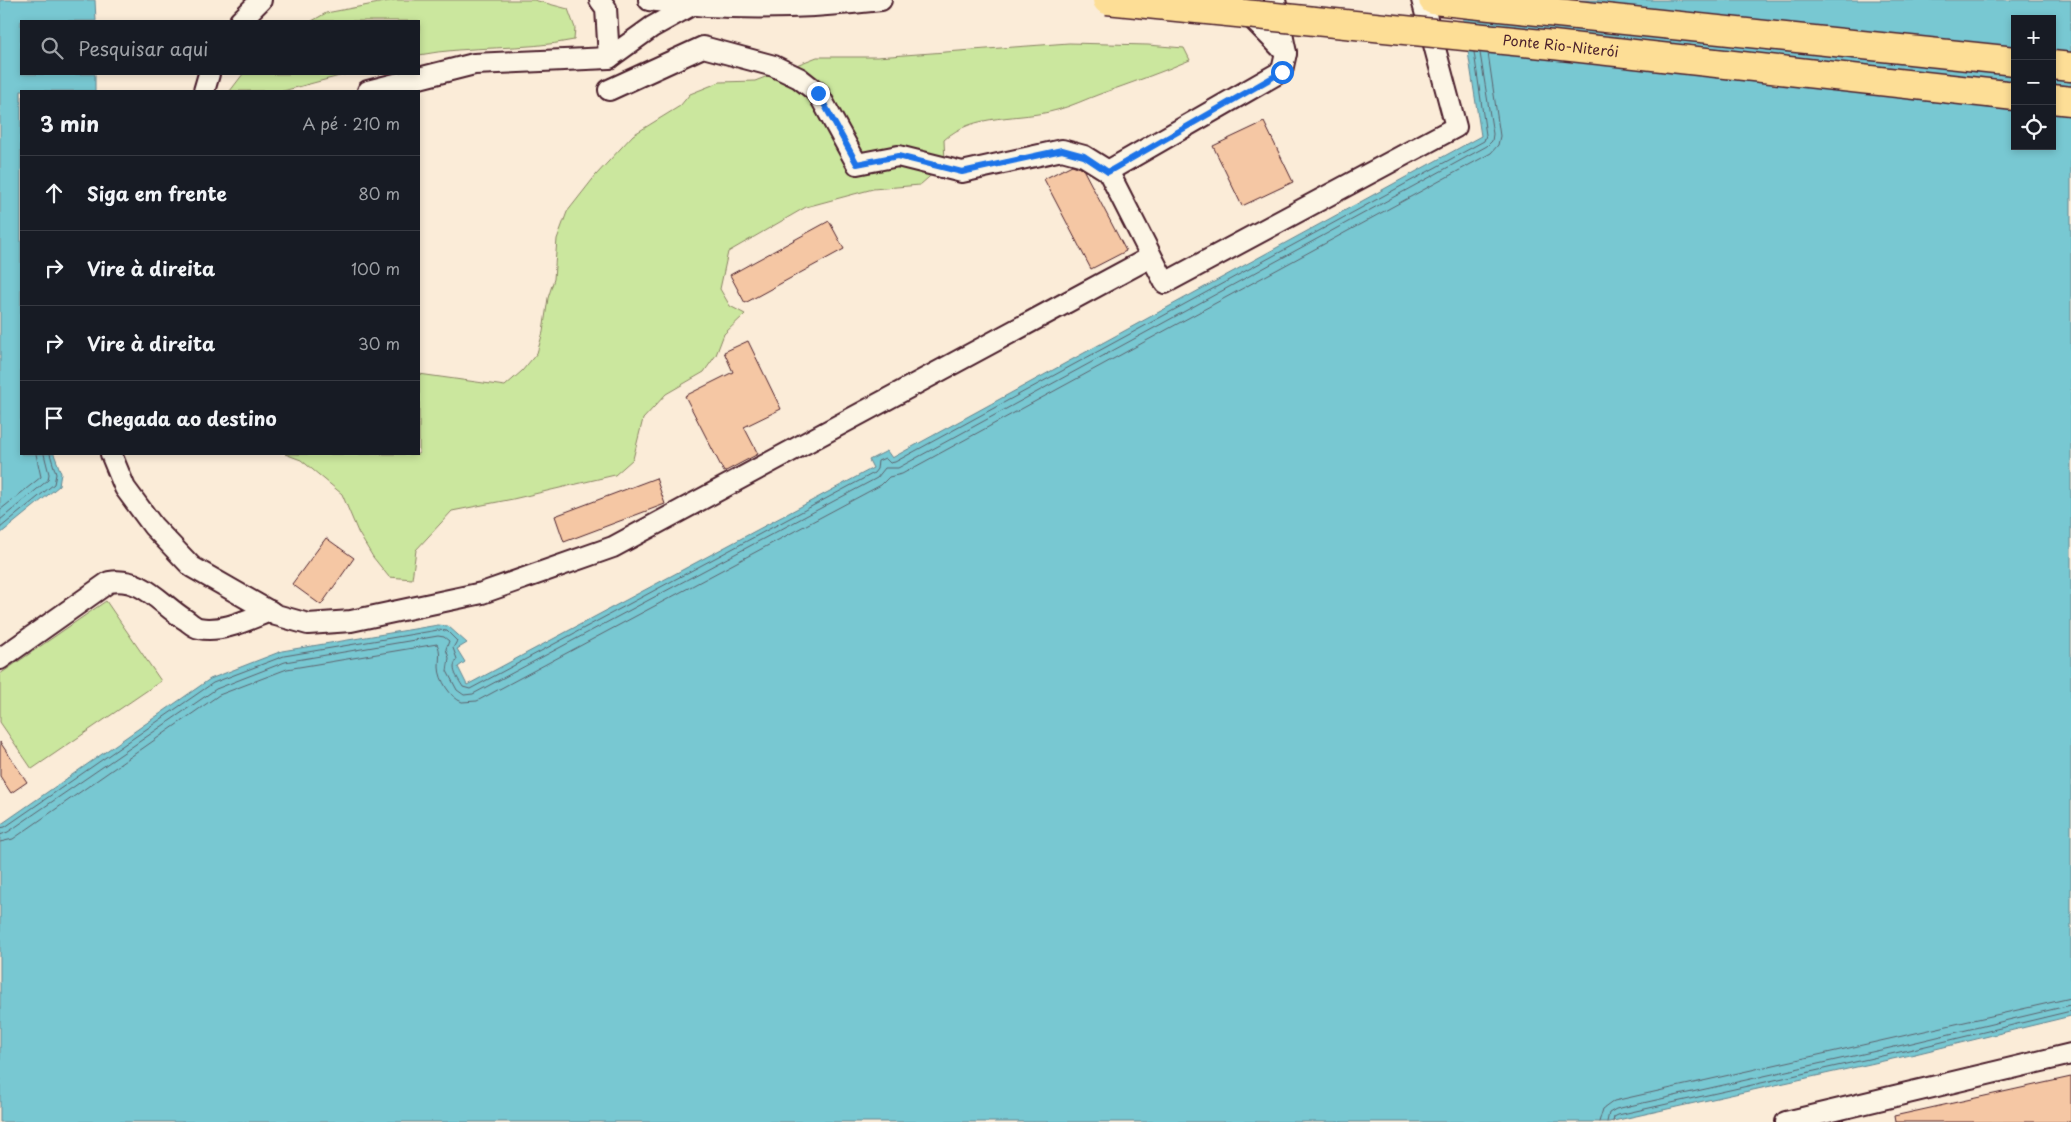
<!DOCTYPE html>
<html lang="pt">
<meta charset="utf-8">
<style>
body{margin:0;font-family:"Playpen Sans",sans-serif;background:#20242c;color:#f1f3f6}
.controls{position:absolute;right:15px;top:15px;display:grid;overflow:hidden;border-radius:0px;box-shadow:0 2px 8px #0003}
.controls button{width:45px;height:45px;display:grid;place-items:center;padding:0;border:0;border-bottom:1px solid #363941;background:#171b24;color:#f1f3f6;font:25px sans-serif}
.stop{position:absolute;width:15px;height:15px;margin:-11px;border:4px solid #1a73e8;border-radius:50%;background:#fff}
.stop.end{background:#1a73e8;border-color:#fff;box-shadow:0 1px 5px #0008}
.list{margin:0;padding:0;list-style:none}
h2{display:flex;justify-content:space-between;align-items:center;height:65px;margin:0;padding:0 20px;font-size:21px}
h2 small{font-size:16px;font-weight:400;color:#9ea1a6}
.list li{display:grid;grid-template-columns:32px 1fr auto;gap:15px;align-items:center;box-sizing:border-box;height:75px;padding:0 20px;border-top:1px solid #363941}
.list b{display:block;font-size:19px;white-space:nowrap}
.list em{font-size:16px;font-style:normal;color:#9ea1a6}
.icon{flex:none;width:28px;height:28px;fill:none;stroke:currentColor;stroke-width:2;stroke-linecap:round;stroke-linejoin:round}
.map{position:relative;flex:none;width:2071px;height:1122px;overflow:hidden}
.search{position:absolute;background:#171b24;box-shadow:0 2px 8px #0003;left:20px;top:20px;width:400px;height:55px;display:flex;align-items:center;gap:12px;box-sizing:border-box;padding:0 18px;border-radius:0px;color:#9ea1a6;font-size:19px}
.panel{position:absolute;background:#171b24;box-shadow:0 2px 8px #0003;left:20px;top:90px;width:400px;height:365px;border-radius:0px}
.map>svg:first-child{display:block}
.green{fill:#cbe79e;stroke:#8a8364}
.water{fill:#78c8d2;stroke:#66848f;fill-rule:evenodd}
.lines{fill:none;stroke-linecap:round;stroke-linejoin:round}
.shore{stroke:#5c636e;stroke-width:1}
.building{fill:#f5c7a4;stroke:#4a1f2b}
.minor-casing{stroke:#4a1f2b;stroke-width:24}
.highway-casing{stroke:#4a1f2b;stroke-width:31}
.minor{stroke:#fcf5e5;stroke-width:20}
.highway{stroke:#fdde96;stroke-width:28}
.highway-bridge-casing{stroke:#4a1f2b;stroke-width:31;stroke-linecap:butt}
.highway-bridge{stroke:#fdde96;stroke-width:28}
.route{stroke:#1a73e8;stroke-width:6}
.labels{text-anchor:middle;stroke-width:4;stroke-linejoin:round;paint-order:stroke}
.street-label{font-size:14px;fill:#4a1f2b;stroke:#fcf5e5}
</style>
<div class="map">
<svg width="2071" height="1122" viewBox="0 0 2071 1122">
<rect width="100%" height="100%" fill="#fbecd8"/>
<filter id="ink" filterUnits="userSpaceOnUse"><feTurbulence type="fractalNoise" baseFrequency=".02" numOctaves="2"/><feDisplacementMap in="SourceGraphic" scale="10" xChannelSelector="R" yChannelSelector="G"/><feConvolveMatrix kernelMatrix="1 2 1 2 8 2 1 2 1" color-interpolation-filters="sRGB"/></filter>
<g filter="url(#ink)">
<g class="green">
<path d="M395 0H534L568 9 575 28 574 40C522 51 471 45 419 55V21H312L326 13Z"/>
<path d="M1069 43 1148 45 1184 48 1190 60C1160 73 1131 83 1100 94 1086 99 1072 106 1057 110 1019 121 974 112 944 140L945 163 920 185 873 189 806 207 728 252 720 289 730 306 745 314 724 334 716 355 704 372 666 394 643 419 633 459 615 475 513 499 452 511 416 550 412 579 389 577 373 557 358 532 342 494 301 460 285 454H419V374L505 386 522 371 537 353 543 332 548 298 554 279 557 239 567 212 596 175 633 135 680 106 690 94 720 82 755 81 817 57H877Z"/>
<polygon points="243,74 347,74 283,91 230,91"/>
<polygon points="106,601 161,681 32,769 0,722 0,674"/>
</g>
<g class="water">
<polygon points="0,0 95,0 96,21 21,21 21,74 95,74 95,91 21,91 21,454 54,454 61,473 59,486 0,534"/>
<path d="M1460 0H2071V1016L1915 1054 1609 1122H0V825L210 679 282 651 438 625 448 626 467 643 457 649 465 662 458 667 467 685 873 468 869 460 887 451 892 458 1481 136ZM2015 19H2052V146H2015Z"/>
</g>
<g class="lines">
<g class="shore">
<polyline points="0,510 41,477 36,454"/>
<polyline points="0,520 48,480 49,474 44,454"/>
<polyline points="0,528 54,484 56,474 50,454"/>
<path d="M0 828 5 827 213 683 284 656 438 630 447 631 457 641 453 648 457 659C450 669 457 677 463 687L470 689 874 473 877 469 878 461 885 458 890 463 895 462 1484 141 1486 135 1474 52"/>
<polyline points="0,835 8,832 216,689 285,662 438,636 444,637 449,641 446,649 449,658 447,671 457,690 464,695 473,694 877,478 885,468 898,468 1487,146 1492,141 1493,134 1480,53"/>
<path d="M0 842 13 839 219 695 287 669 437 644C441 651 439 659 439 667 439 680 451 698 462 702L477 701 881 485 889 477 902 474 1491 153 1498 145 1500 136 1488 53"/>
<polyline points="1599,1122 1603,1109 1614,1101 2071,998"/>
<polyline points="1607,1122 1609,1113 1616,1109 1912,1043 2071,1005"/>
<polyline points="1613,1122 1614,1117 1618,1115 1913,1049 2071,1011"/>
</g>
</g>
<g class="building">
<polygon points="1264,122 1293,182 1242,206 1213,146"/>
<polygon points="1072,165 1083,169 1126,251 1091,269 1044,179"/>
<polygon points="829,221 844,249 745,303 730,275"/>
<polygon points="748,341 781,409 744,427 758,454 724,472 685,396 733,372 724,352"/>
<polygon points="656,478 665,504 564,542 555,516"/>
<polygon points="326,538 354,558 321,605 292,584"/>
<polygon points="0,742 27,782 11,793 0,776"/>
<polygon points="2071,1077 2071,1122 1895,1122 1894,1116"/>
</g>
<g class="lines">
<g class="minor-casing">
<g id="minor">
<polyline points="600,0 606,8 609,58"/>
<path d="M649 0C727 11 804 9 881 0"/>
<polyline points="1244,10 1286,53"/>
<polyline points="240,21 261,0"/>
<polyline points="609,90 703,47 774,66 799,78 818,93 857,164 898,156 962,172 1062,150 1084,156 1108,171 1282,71 1286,53 1275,0"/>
<polyline points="204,91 209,74"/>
<polyline points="368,91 474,64 609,58 652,27 690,6"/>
<polyline points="1108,171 1165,283 1456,127 1422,0"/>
<polyline points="111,454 125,488 153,526 192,567 276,615 308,624 351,621 482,593 613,547 1151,257"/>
<path d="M0 659 109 582C142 576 160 604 186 620 189 622 194 627 199 628 222 633 249 619 270 611"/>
<polyline points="1786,1122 2071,1054"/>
</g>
</g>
<g class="highway-casing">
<g id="highway">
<polyline points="1433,0 2015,61"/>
<polyline points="2052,65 2071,67"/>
<polyline points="2052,99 2071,101"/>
</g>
</g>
<use href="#minor" class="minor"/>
<use href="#highway" class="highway"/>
<g class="highway-bridge-casing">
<g id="highway-bridge">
<path id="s1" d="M1107 0 1553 45 2015 96"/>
</g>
</g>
<use href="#highway-bridge" class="highway-bridge"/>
</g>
</g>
<g class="lines" filter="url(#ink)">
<polyline class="route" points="818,93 857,164 898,156 962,172 1062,150 1084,156 1108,172 1282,72"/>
</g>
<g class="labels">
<g class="street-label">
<text dy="5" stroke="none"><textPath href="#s1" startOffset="456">Ponte Rio-Niterói</textPath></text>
</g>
</g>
</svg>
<div class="controls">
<button>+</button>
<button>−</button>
<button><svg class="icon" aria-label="locate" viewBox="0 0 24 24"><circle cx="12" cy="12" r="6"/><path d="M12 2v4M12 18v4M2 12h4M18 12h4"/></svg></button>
</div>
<div class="stop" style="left:1282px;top:72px"></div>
<div class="stop end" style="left:818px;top:93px"></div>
<div class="search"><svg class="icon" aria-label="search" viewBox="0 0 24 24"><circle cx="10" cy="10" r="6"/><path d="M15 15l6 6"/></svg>Pesquisar aqui</div>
<section class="panel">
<h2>3 min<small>A pé · 210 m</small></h2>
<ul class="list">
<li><svg class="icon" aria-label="ahead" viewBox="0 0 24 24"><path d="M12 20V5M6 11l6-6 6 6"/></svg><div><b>Siga em frente</b></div><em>80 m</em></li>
<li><svg class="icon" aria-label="right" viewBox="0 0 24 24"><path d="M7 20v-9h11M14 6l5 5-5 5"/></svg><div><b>Vire à direita</b></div><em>100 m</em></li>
<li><svg class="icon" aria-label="right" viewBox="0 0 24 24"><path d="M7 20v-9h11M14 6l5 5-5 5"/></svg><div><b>Vire à direita</b></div><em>30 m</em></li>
<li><svg class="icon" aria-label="arrive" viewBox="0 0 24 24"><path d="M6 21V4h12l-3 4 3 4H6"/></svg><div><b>Chegada ao destino</b></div></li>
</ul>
</section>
</div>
